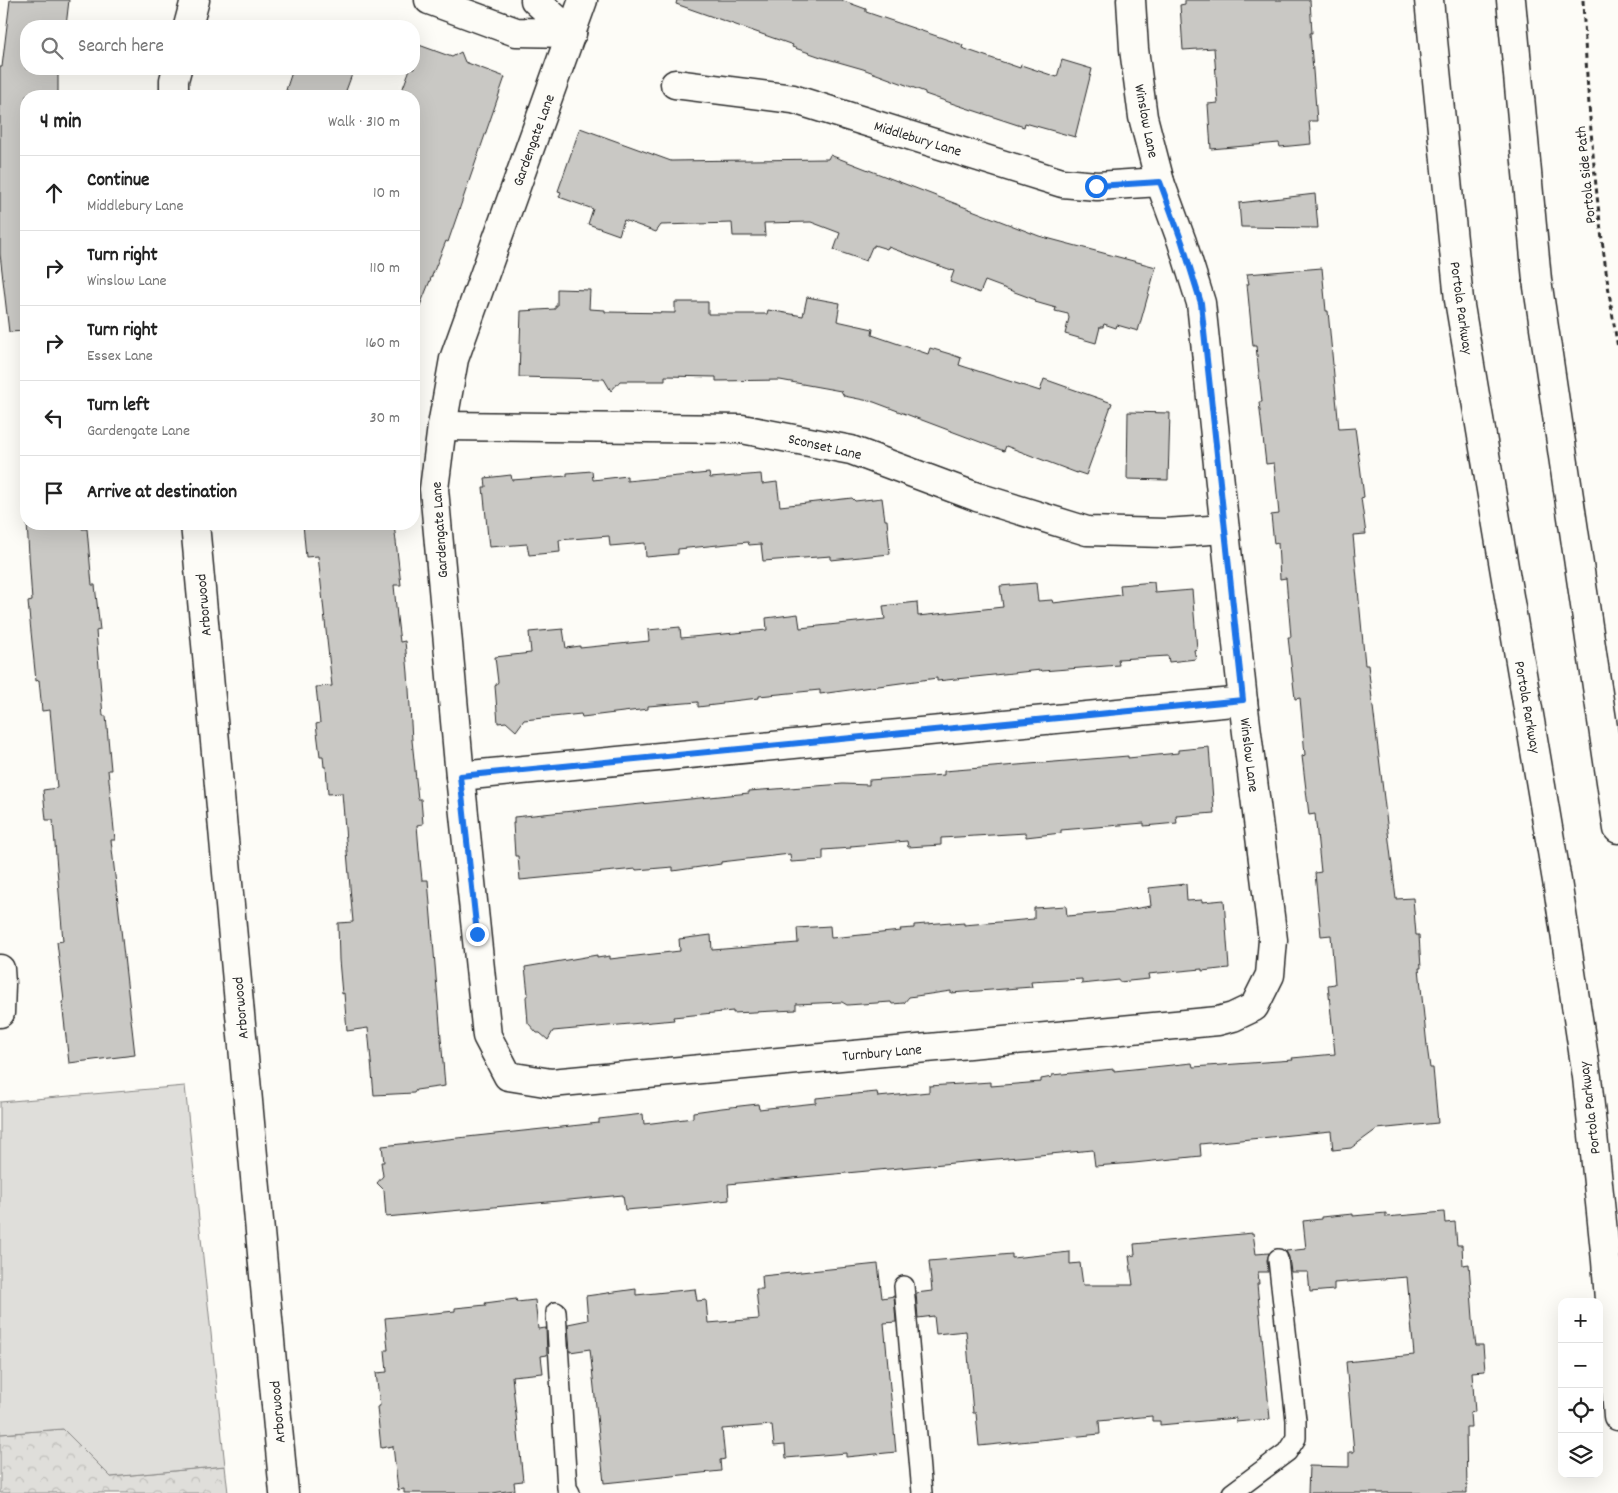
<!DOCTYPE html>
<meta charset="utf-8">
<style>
body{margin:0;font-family:Dekko,sans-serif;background:#f6f6f6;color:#222}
.controls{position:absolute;right:15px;bottom:15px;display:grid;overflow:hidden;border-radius:10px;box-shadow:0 5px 20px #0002}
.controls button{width:45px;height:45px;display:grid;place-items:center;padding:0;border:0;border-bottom:1px solid #e0e0e0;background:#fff;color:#222;font:25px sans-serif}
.stop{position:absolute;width:15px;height:15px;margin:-11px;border:4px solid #1a73e8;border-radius:50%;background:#fff}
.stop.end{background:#1a73e8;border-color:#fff;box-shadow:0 1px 5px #0008}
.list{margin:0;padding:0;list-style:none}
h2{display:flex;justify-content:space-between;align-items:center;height:65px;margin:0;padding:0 20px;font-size:21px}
h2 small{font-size:16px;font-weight:400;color:#767676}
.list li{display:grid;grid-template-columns:32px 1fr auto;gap:15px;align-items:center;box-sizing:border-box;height:75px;padding:0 20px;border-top:1px solid #e0e0e0}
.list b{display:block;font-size:19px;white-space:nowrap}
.list p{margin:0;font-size:16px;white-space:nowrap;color:#767676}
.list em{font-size:16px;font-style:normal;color:#767676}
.icon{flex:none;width:28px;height:28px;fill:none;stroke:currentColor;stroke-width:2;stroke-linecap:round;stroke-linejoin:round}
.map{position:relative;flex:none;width:1618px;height:1493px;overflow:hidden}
.search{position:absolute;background:#fff;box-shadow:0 5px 20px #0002;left:20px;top:20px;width:400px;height:55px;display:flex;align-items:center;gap:12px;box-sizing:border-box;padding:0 18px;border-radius:20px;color:#767676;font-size:19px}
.panel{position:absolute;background:#fff;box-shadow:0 5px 20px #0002;left:20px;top:90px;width:400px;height:440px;border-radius:20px}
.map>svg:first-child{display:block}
.park{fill:url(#park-crowns);stroke:#858482}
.pitch{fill:#dfdeda;stroke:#858482}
.building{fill:#c9c8c4;stroke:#2b2b2b}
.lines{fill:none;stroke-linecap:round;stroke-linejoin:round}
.lane-casing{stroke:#2b2b2b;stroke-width:22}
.street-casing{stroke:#2b2b2b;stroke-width:31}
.secondary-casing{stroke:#2b2b2b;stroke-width:31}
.primary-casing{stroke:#2b2b2b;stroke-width:31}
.path{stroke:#2b2b2b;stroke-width:3;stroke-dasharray:5 4;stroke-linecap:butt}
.lane{stroke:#fdfcf7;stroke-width:19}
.street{stroke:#fdfcf7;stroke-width:28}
.secondary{stroke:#fdfcf7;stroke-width:28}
.primary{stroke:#fdfcf7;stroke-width:28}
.route{stroke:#1a73e8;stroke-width:6}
.labels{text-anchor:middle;stroke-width:4.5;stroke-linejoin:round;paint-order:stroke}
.street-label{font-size:15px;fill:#2b2b2b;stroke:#fdfcf7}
</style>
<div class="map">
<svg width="1618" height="1493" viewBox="0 0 1618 1493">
<defs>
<pattern id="park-crowns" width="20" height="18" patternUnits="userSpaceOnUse" patternTransform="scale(1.25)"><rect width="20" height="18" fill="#dfdeda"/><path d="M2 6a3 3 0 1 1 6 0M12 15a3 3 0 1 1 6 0" fill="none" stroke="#c0bfbb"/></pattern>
</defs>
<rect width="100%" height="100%" fill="#fdfcf7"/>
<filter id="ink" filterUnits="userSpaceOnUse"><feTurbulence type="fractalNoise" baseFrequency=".02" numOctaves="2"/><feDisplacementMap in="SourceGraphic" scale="10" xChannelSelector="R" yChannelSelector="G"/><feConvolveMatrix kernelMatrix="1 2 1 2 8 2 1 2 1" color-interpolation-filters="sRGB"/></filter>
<g filter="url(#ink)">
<polygon class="park" points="63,1429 111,1477 225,1466 228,1493 0,1493 0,1434"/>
<polygon class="pitch" points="185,1086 225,1466 111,1477 63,1429 0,1434 0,1102"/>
<g class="building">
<polygon points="10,0 69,0 66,26 26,26 26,69 58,69 58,96 26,96 26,331 9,332 0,254 0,67 2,67"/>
<polygon points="677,0 841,0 866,9 866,12 963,45 962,48 1020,68 1021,65 1057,77 1062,60 1092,69 1075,137 1025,123 1024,127 954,104 925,94 925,92 863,69 821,57 792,47 793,45 676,4"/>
<polygon points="1185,0 1310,0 1312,33 1310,33 1317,121 1309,121 1311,144 1280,147 1279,143 1211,149 1208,104 1218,103 1214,48 1183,50 1180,5 1185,4"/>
<polygon points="419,45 452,57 461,52 465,62 505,77 448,242 446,241 415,318 414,318 414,96 400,96 410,69 414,69 414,60"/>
<polygon points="293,69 354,69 344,96 286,96 288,91 286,90"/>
<polygon points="580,128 671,161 828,159 830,155 1039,236 1156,267 1138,331 1117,325 1116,328 1104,324 1103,327 1100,327 1096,343 1065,334 1069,318 1068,314 1055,311 1056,308 1035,302 1036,300 985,281 980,293 950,282 954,271 888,247 887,249 874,245 874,247 872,247 866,261 834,250 840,233 811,222 764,223 765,236 733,236 732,223 661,225 656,232 624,220 619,235 588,224 593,209 559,197 561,192 558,191"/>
<polygon points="1315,194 1318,228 1241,227 1239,203"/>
<polygon points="1322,268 1326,311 1328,311 1339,429 1355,428 1360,465 1364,497 1361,498 1366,534 1353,535 1365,665 1368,665 1396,899 1413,898 1416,935 1419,935 1421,968 1419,968 1427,1046 1430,1068 1433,1068 1438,1123 1377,1129 1351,1148 1333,1150 1331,1131 1200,1144 1201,1156 1134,1163 1095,1166 1093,1150 728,1184 729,1200 662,1207 625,1210 623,1195 386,1217 384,1190 377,1183 383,1176 381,1162 384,1162 382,1146 599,1123 599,1119 643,1114 644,1124 693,1118 693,1112 722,1108 758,1104 759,1109 816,1103 816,1098 856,1094 877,1092 878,1097 929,1092 929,1086 991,1082 991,1086 1041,1082 1041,1079 1052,1077 1052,1075 1114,1069 1114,1071 1192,1063 1193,1067 1293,1060 1292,1058 1335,1054 1328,985 1335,984 1331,935 1321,936 1315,873 1321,872 1315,814 1309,815 1302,756 1305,755 1300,698 1295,699 1288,637 1291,637 1286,578 1280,579 1278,543 1274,544 1271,515 1279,514 1274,463 1266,464 1259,402 1262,402 1256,346 1253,346 1247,284 1249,284 1247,274"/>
<polygon points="557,289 590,290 589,309 605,310 605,312 675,313 675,302 708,302 708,314 767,314 768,310 803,316 807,297 840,303 837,321 873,329 872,335 928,354 930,348 950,354 961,358 959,365 1040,391 1044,379 1112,403 1086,475 1077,472 1077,473 1006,446 1004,451 874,402 844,396 841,391 780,380 716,381 716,377 665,376 665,381 620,381 611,391 604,379 519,377 521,311 555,309 555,306 557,306"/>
<polygon points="1128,412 1170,413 1168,480 1127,479"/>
<polygon points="592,471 593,480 627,476 627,481 709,473 710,478 761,474 762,484 777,482 780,506 852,498 855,501 882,498 885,520 887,520 890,554 831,560 831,556 763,561 761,544 749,545 748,542 678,549 678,554 646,557 645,543 610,546 609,536 559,540 560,552 529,555 527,544 489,547 483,487 486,487 485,478 511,475 512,480 567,476 567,473"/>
<polygon points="27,524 82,524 82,529 87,529 92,585 95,585 100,630 96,631 103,716 106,716 111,770 108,770 115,840 111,840 135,1055 69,1063 62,1002 64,1001 57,942 63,941 53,820 46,820 43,790 57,788 50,710 42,711 39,680 36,681 28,602 32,601"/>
<polygon points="303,524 394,524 401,585 394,585 397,617 400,642 405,641 408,673 412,740 418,799 421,799 423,824 417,825 419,850 422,880 428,880 445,1086 416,1090 414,1093 374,1095 368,1028 347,1031 344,993 342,994 339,960 338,923 353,922 342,793 328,794 326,767 324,767 323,756 320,756 316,724 320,723 316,687 332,686 318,556 306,557"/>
<polygon points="1154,582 1155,593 1192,590 1197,649 1194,650 1196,659 1169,662 1168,656 1118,659 1119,665 1042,671 1041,670 937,681 937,678 820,694 820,690 759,696 759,698 723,702 723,704 698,707 698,702 648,706 648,709 582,717 581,714 524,720 516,731 506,722 498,723 495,686 498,682 495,657 531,653 529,632 563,629 566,648 580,646 580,648 649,641 648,630 680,627 681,638 767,630 766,618 798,614 800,628 885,619 883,606 917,602 918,616 1003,607 1000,586 1036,583 1038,601 1052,600 1053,603 1121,595 1120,585"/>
<polygon points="1209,747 1214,813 1176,816 1177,823 1144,826 1144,823 1061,830 1061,833 1026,837 1026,833 941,838 941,845 908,847 907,841 851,846 851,848 823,850 823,860 791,862 790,854 721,862 721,864 673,871 673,867 636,870 636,869 520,880 518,856 515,856 513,823 514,823 514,817 749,793 749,791 843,784 869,785 869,780 944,775 944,771 1128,756 1128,758 1178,753 1178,750"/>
<polygon points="1186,884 1187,901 1202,900 1202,902 1224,900 1229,968 1202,971 1202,969 1148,974 1149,979 1119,982 1119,980 1082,984 1082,979 1031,982 1032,987 951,993 951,991 909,997 904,1003 892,1004 891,1002 847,1005 842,1002 796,1004 796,1010 733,1013 733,1011 673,1017 674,1020 553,1031 548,1040 540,1033 537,1033 528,1023 526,997 528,994 525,967 597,955 597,958 610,956 610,959 680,951 679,939 711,935 712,950 798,943 797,928 830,926 831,938 901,931 900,929 914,928 914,925 951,922 951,924 964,923 964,925 1034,919 1034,908 1066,906 1067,916 1115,912 1151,906 1149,888"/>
<polygon points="1444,1212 1445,1223 1455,1222 1457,1245 1462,1245 1463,1265 1469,1264 1474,1332 1476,1345 1483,1345 1485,1371 1472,1372 1475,1412 1470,1413 1471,1427 1466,1427 1467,1493 1308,1493 1309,1466 1349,1467 1349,1452 1354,1452 1346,1362 1414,1355 1407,1277 1334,1283 1334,1290 1310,1292 1308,1272 1291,1272 1289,1257 1286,1251 1306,1249 1303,1221 1321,1219 1321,1217 1353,1214 1353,1216 1386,1213 1386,1217"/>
<polygon points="1253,1233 1256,1254 1269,1253 1267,1260 1268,1272 1258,1272 1259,1284 1257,1284 1270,1419 1236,1422 1236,1418 1160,1425 1160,1421 1152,1421 1152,1416 1099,1421 1100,1434 979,1446 976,1413 973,1413 966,1331 936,1334 934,1316 918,1318 916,1293 932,1291 929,1261 1012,1254 1012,1258 1070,1252 1070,1264 1080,1263 1083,1285 1133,1285 1129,1256 1135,1255 1134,1244"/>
<polygon points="878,1264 882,1298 894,1296 896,1322 884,1323 896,1452 846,1457 846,1453 786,1458 785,1445 774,1446 772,1425 722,1429 725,1459 720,1460 721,1471 604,1483 590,1349 570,1352 568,1324 588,1320 586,1296 636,1289 636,1295 695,1289 697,1301 706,1300 708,1323 759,1319 756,1289 763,1289 762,1276"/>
<polygon points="516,1299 517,1302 535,1300 538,1329 546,1328 547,1355 541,1356 543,1373 512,1376 523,1481 514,1482 515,1490 492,1493 404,1493 404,1489 398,1490 393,1446 381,1448 377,1407 380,1406 376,1373 387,1372 385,1350 388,1350 385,1318 455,1311 455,1308 486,1305 485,1303"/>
</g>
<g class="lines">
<g class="lane-casing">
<g id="lane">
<polyline points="904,1286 922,1493"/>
<polyline points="556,1312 567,1488 570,1493"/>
<polyline points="1232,1493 1287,1452 1296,1438 1296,1420 1278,1259"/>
</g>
</g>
<g class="street-casing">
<g id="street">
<polyline points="429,0 516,32 572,33"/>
<polyline points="535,0 572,33"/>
<polyline points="583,0 454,359 442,426 434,489 460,776 487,1036 508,1076 551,1083 1218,1021 1233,1017 1254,1007 1270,975 1273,940 1243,701 1201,303 1182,242 1160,182 1143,117 1134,49 1131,0"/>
<polyline points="675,84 793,99 1062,183 1097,186 1160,182"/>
<polyline points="442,426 742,429 851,450 977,497 1087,531 1165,533 1225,529"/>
<polyline points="460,776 1243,701"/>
<polyline points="0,969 1,984 0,1013"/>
</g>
</g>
<g class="secondary-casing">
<g id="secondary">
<polyline points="188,26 195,0"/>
<polyline points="174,96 174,80 177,69"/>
<polyline points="195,524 284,1493"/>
</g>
</g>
<g class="primary-casing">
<g id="primary">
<polyline points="1429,0 1459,300 1557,881 1587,1077 1606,1261 1618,1416"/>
<polyline points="1511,0 1537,280 1618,829"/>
</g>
</g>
<path class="path" d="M1583 0C1588 116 1598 233 1618 348"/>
<use href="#lane" class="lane"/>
<use href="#street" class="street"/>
<use href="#secondary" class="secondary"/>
<use href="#primary" class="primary"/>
</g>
</g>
<g class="lines" filter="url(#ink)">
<polyline class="route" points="477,934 460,776 1243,700 1201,303 1182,242 1160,182 1096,186"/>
</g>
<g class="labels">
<g class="street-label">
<text transform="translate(1147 121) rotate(79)" y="5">Winslow Lane</text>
<text transform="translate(918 138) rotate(17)" y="5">Middlebury Lane</text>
<text transform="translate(533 140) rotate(-70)" y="5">Gardengate Lane</text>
<text transform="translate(1585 175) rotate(-96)" y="5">Portola Side Path</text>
<text transform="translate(1462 308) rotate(82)" y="5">Portola Parkway</text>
<text transform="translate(825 446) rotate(13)" y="5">Sconset Lane</text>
<text transform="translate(439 530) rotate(-94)" y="5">Gardengate Lane</text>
<text transform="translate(203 605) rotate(-95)" y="5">Arborwood</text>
<text transform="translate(1528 707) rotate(80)" y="5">Portola Parkway</text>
<text transform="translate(1250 755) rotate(83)" y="5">Winslow Lane</text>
<text transform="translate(240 1008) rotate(-95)" y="5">Arborwood</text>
<text transform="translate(882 1052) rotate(-5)" y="5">Turnbury Lane</text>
<text transform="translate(1589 1108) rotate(-97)" y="5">Portola Parkway</text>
<text transform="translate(277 1412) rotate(-95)" y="5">Arborwood</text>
</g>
</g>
</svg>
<div class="controls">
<button>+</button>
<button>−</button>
<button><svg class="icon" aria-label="locate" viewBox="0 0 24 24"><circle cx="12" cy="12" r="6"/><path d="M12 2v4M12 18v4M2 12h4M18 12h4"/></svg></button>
<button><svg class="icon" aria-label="layers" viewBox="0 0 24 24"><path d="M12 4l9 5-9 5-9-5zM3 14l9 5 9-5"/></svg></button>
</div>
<div class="stop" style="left:1096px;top:186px"></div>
<div class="stop end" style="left:477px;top:934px"></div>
<div class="search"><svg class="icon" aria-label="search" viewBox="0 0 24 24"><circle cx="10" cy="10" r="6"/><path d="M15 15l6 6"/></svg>Search here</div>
<section class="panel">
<h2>4 min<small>Walk · 310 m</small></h2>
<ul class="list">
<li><svg class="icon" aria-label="ahead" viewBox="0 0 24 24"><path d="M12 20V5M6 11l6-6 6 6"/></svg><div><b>Continue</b><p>Middlebury Lane</p></div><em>10 m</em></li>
<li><svg class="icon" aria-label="right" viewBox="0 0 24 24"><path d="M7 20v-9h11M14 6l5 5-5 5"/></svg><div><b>Turn right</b><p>Winslow Lane</p></div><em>110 m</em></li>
<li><svg class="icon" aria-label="right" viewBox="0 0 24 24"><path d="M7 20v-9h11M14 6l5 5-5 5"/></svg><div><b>Turn right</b><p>Essex Lane</p></div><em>160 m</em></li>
<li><svg class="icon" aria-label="left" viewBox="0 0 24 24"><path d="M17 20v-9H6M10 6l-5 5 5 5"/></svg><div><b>Turn left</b><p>Gardengate Lane</p></div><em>30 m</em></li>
<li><svg class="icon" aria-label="arrive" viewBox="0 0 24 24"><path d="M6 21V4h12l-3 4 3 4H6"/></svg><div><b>Arrive at destination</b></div></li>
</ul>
</section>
</div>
